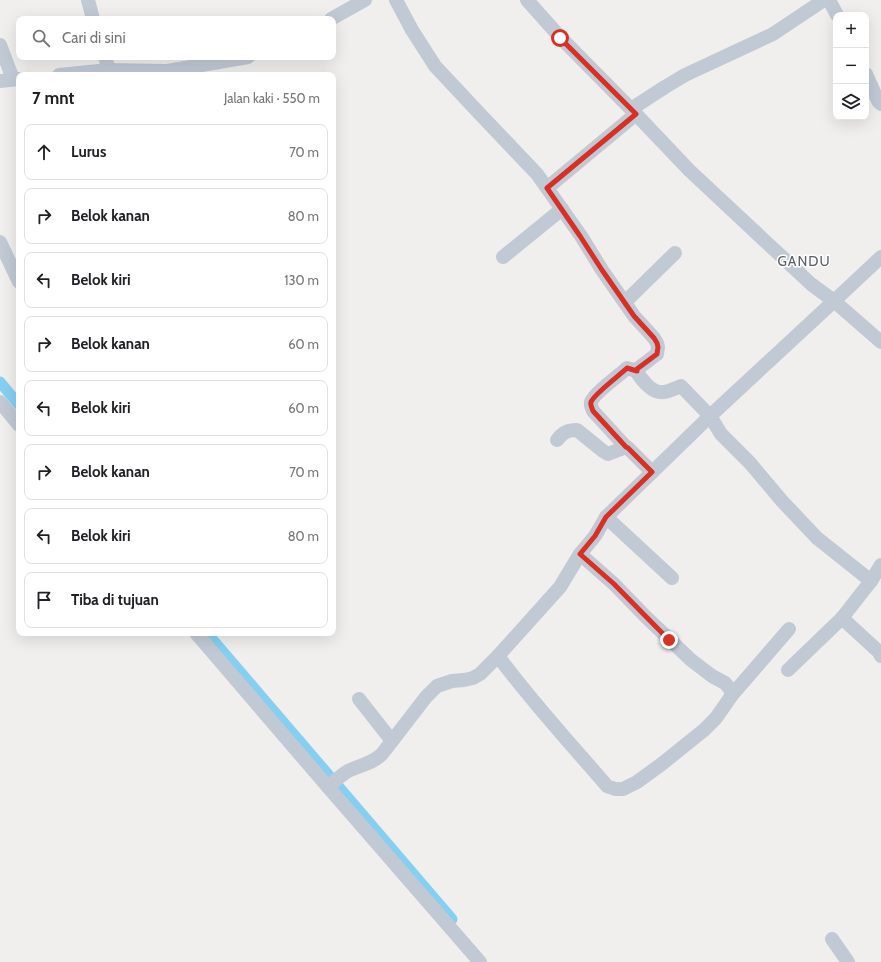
<!DOCTYPE html>
<html lang="id">
<meta charset="utf-8">
<style>
body{margin:0;font-family:Cabin,sans-serif;background:#f6f6f6;color:#202124}
.controls{position:absolute;right:12px;top:12px;display:grid;overflow:hidden;border-radius:8px;box-shadow:0 4px 16px #0002}
.controls button{width:36px;height:36px;display:grid;place-items:center;padding:0;border:0;border-bottom:1px solid #e0e0e0;background:#fff;color:#202124;font:20px sans-serif}
.stop{position:absolute;width:12px;height:12px;margin:-9px;border:3px solid #d93025;border-radius:50%;background:#fff}
.stop.end{background:#d93025;border-color:#fff;box-shadow:0 1px 4px #0008}
.list{margin:0;padding:0;list-style:none}
h2{display:flex;justify-content:space-between;align-items:center;height:52px;margin:0;padding:0 16px;font-size:17px}
h2 small{font-size:13px;font-weight:400;color:#757577}
.list li{display:grid;grid-template-columns:26px 1fr auto;gap:12px;align-items:center;box-sizing:border-box;height:56px;margin:0 8px 8px;padding:0 8px;border:1px solid #e0e0e0;border-radius:8px}
.list b{display:block;font-size:15px;white-space:nowrap}
.list em{font-size:13px;font-style:normal;color:#757577}
.icon{flex:none;width:22px;height:22px;fill:none;stroke:currentColor;stroke-width:2;stroke-linecap:round;stroke-linejoin:round}
.map{position:relative;flex:none;width:881px;height:962px;overflow:hidden}
.search{position:absolute;background:#fff;box-shadow:0 4px 16px #0002;left:16px;top:16px;width:320px;height:44px;display:flex;align-items:center;gap:10px;box-sizing:border-box;padding:0 14px;border-radius:8px;color:#757577;font-size:15px}
.panel{position:absolute;background:#fff;box-shadow:0 4px 16px #0002;left:16px;top:72px;width:320px;height:564px;border-radius:8px}
.map>svg:first-child{display:block}
.lines{fill:none;stroke-linecap:round;stroke-linejoin:round}
.canal{stroke:#85d0f1;stroke-width:11}
.minor{stroke:#c1c9d5;stroke-width:14}
.route{stroke:#d93025;stroke-width:5}
.labels{text-anchor:middle;stroke-width:3;stroke-linejoin:round;paint-order:stroke}
.quarter-label{font-size:14px;letter-spacing:1px;fill:#5b5e64;stroke:#fff}
</style>
<div class="map">
<svg width="881" height="962" viewBox="0 0 881 962">
<rect width="100%" height="100%" fill="#f1efee"/>
<g class="lines">
<g class="canal">
<polyline points="0,382 19,405"/>
<polyline points="207,633 452,919"/>
</g>
<g class="minor">
<polyline points="88,0 93,19"/>
<path d="M396 0 412 30 435 66 479 113 537 174 581 236 602 270 634 316 654 338 657 343 658 347 657 354 636 370C640 378 652 394 663 392 669 392 676 388 681 386L710 416 721 434 750 463 782 501 817 538 871 581"/>
<polyline points="527,0 560,37 631,109 689,170 811,284 834,301 881,257"/>
<polyline points="829,0 837,15"/>
<polyline points="331,19 365,0"/>
<polyline points="0,45 13,79"/>
<polyline points="105,57 109,70"/>
<polyline points="866,74 878,101 881,104"/>
<polyline points="59,75 109,70 167,71 248,57"/>
<polyline points="0,81 19,79"/>
<polyline points="631,109 665,87 685,75 773,34 824,0"/>
<polyline points="547,188 636,114"/>
<polyline points="0,242 19,282"/>
<polyline points="503,257 562,209"/>
<polyline points="625,302 675,253"/>
<polyline points="0,402 19,425"/>
<path d="M557 440C563 432 568 430 577 430L603 451 608 454 626 447 628 448 652 472"/>
<path d="M626 447 593 411C592 408 590 405 591 402 594 393 620 375 627 368L637 371"/>
<polyline points="606,517 672,578"/>
<polyline points="842,618 879,652 881,656"/>
<polyline points="196,633 328,787 480,962"/>
<path d="M498 656C532 702 570 743 607 786L615 789H623L637 782 663 763 704 730 716 718 732 695 730 689 725 683 712 676 691 660 646 617 614 584 580 554"/>
<polyline points="788,670 842,618 871,581 881,565"/>
<polyline points="732,695 789,629"/>
<polyline points="359,699 392,741"/>
<path d="M328 787C334 782 341 775 348 771 360 765 372 764 382 754L426 697 437 686 452 681 464 680 473 678 480 674 498 656 560 587 580 554 595 536 606 517 710 416 834 301 881 342"/>
<polyline points="832,939 848,962"/>
</g>
</g>
<g class="lines">
<path class="route" d="M560 38 636 114 547 188 580 236 602 270 634 316 654 338 657 343 658 347 657 354 637 369V371L627 368C620 375 594 394 591 402 590 405 592 408 593 411L626 447 628 448 652 472 606 517 595 536 580 554 614 584 669 640"/>
</g>
<g class="labels">
<g class="quarter-label">
<text x="804" y="266">GANDU</text>
</g>
</g>
</svg>
<div class="controls">
<button>+</button>
<button>−</button>
<button><svg class="icon" aria-label="layers" viewBox="0 0 24 24"><path d="M12 4l9 5-9 5-9-5zM3 14l9 5 9-5"/></svg></button>
</div>
<div class="stop" style="left:560px;top:38px"></div>
<div class="stop end" style="left:669px;top:640px"></div>
<div class="search"><svg class="icon" aria-label="search" viewBox="0 0 24 24"><circle cx="10" cy="10" r="6"/><path d="M15 15l6 6"/></svg>Cari di sini</div>
<section class="panel">
<h2>7 mnt<small>Jalan kaki · 550 m</small></h2>
<ul class="list">
<li><svg class="icon" aria-label="ahead" viewBox="0 0 24 24"><path d="M12 20V5M6 11l6-6 6 6"/></svg><div><b>Lurus</b></div><em>70 m</em></li>
<li><svg class="icon" aria-label="right" viewBox="0 0 24 24"><path d="M7 20v-9h11M14 6l5 5-5 5"/></svg><div><b>Belok kanan</b></div><em>80 m</em></li>
<li><svg class="icon" aria-label="left" viewBox="0 0 24 24"><path d="M17 20v-9H6M10 6l-5 5 5 5"/></svg><div><b>Belok kiri</b></div><em>130 m</em></li>
<li><svg class="icon" aria-label="right" viewBox="0 0 24 24"><path d="M7 20v-9h11M14 6l5 5-5 5"/></svg><div><b>Belok kanan</b></div><em>60 m</em></li>
<li><svg class="icon" aria-label="left" viewBox="0 0 24 24"><path d="M17 20v-9H6M10 6l-5 5 5 5"/></svg><div><b>Belok kiri</b></div><em>60 m</em></li>
<li><svg class="icon" aria-label="right" viewBox="0 0 24 24"><path d="M7 20v-9h11M14 6l5 5-5 5"/></svg><div><b>Belok kanan</b></div><em>70 m</em></li>
<li><svg class="icon" aria-label="left" viewBox="0 0 24 24"><path d="M17 20v-9H6M10 6l-5 5 5 5"/></svg><div><b>Belok kiri</b></div><em>80 m</em></li>
<li><svg class="icon" aria-label="arrive" viewBox="0 0 24 24"><path d="M6 21V4h12l-3 4 3 4H6"/></svg><div><b>Tiba di tujuan</b></div></li>
</ul>
</section>
</div>
